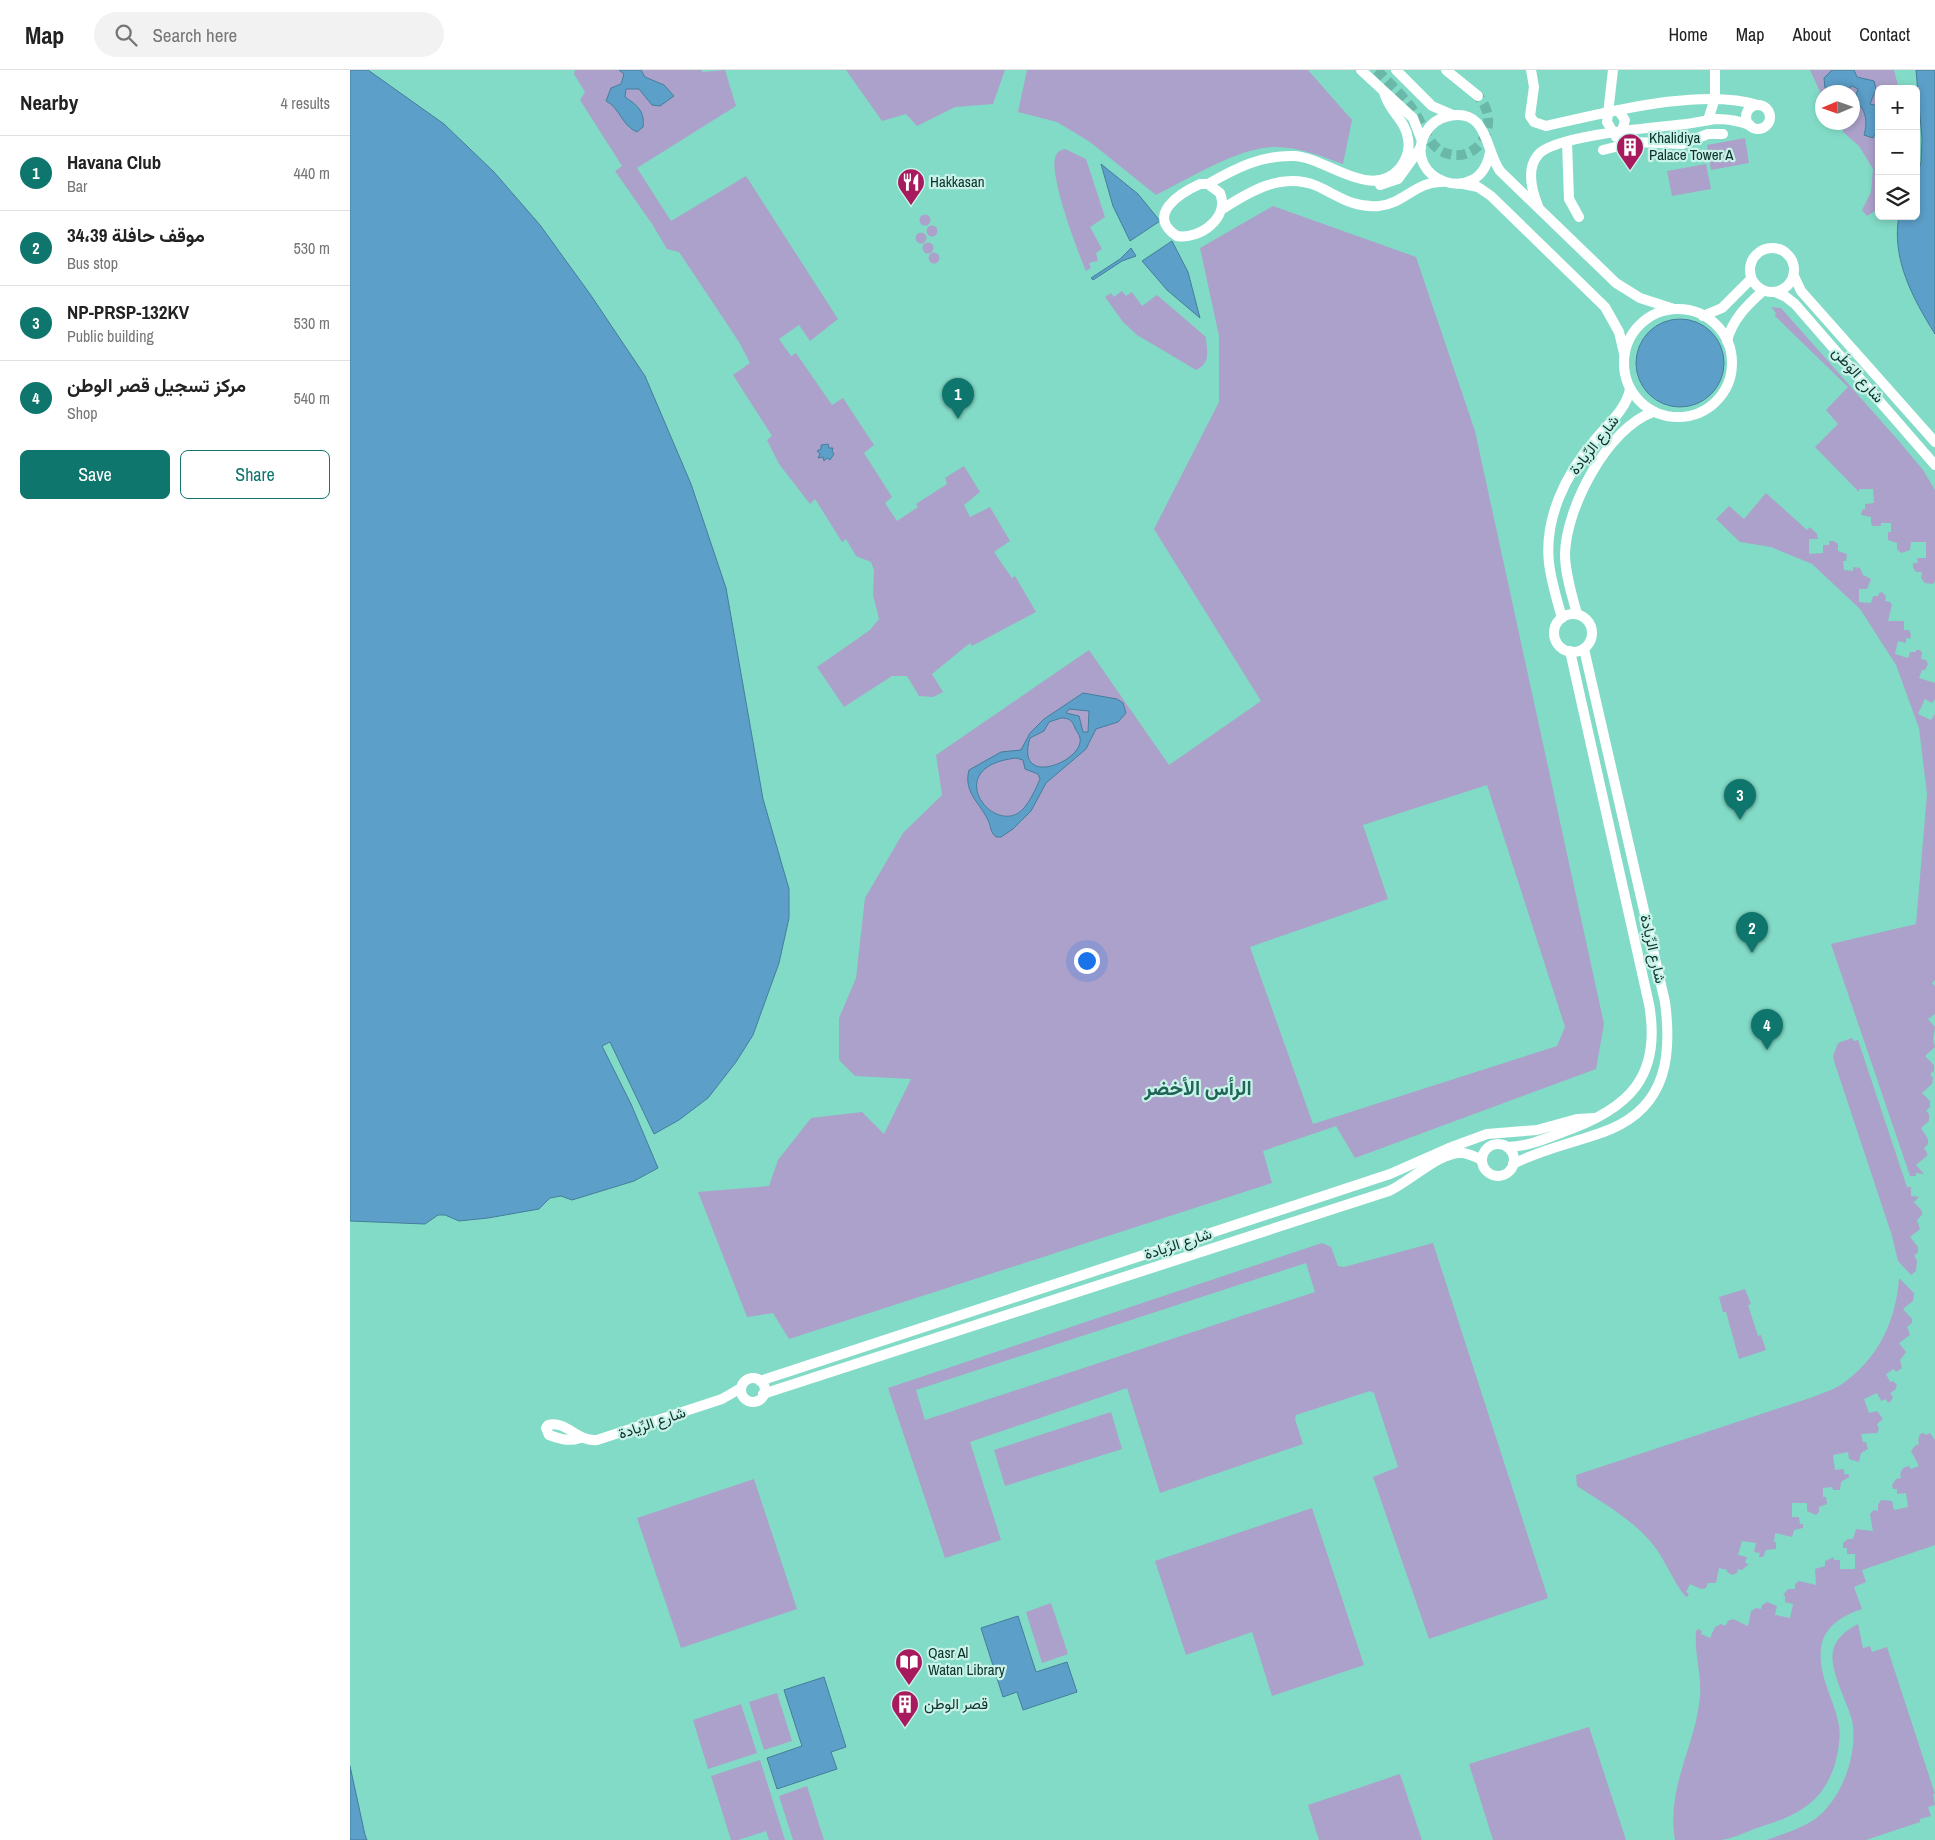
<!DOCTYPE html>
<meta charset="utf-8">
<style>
body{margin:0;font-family:"Archivo Narrow",Vazirmatn,sans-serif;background:#f2f2f2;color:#222}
.controls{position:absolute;right:15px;top:15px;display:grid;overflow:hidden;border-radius:8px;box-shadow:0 2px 8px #0003}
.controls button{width:45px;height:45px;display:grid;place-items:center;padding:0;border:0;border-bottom:1px solid #e0e0e0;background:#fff;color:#222;font:25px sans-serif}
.compass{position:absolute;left:1465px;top:15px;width:45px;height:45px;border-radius:50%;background:#fff;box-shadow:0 2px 8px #0003;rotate:268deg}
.you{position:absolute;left:736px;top:890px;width:18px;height:18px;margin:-12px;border:4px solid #fff;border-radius:50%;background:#1a73e8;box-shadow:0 0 0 8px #1a73e833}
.badge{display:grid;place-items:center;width:32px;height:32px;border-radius:50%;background:#0f766e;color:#fff;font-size:16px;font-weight:700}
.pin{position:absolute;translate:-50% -41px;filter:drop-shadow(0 1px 2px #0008)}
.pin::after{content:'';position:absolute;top:26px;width:18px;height:15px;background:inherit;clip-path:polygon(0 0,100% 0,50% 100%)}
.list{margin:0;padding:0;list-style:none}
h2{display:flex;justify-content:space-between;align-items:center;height:65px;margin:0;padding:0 20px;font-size:21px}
h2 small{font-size:16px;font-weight:400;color:#767676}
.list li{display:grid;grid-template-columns:32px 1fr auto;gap:15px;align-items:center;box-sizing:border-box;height:75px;padding:0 20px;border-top:1px solid #e0e0e0}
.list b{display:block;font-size:19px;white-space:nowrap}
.list p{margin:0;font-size:16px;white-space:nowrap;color:#767676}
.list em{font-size:16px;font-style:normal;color:#767676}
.actions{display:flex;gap:10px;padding:15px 20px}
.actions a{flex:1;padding:11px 0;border:1px solid #0f766e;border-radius:8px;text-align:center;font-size:18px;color:#0f766e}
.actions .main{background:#0f766e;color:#fff}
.icon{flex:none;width:28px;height:28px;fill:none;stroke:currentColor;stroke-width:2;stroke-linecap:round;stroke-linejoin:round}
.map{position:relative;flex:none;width:1585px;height:1770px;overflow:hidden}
header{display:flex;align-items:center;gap:30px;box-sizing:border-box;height:70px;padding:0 25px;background:#fff;border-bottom:1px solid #e0e0e0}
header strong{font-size:24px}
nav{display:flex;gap:28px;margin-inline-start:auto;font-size:18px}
.search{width:350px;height:45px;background:#f2f2f2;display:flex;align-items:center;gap:12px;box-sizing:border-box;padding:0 18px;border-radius:28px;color:#767676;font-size:19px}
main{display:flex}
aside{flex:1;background:#fff}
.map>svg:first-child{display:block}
.green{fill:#aca1ca;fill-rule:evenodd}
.water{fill:#5c9fc9;stroke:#447e9a;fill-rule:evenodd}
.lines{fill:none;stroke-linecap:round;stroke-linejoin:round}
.minor-tunnel{stroke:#6ab9a8;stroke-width:10;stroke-dasharray:10 5;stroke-linecap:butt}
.minor{stroke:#fff;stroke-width:10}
.labels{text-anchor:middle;stroke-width:4.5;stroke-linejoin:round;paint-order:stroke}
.poi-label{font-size:15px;fill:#0b322b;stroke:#c9f2e8;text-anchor:start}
.street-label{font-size:15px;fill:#0b322b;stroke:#c9f2e8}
.district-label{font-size:20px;font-weight:bold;fill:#1e6557;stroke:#c9f2e8}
</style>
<header>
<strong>Map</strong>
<div class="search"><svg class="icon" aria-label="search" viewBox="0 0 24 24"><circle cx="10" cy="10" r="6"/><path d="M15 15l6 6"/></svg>Search here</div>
<nav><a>Home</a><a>Map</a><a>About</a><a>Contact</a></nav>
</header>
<main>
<aside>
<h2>Nearby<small>4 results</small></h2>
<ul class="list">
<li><span class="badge">1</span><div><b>Havana Club</b><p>Bar</p></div><em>440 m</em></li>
<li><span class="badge">2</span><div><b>موقف حافلة 34،39</b><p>Bus stop</p></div><em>530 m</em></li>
<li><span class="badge">3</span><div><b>NP-PRSP-132KV</b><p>Public building</p></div><em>530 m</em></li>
<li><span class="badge">4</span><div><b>مركز تسجيل قصر الوطن</b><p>Shop</p></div><em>540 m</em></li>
</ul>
<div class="actions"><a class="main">Save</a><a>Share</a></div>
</aside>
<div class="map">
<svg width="1585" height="1770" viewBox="0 0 1585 1770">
<rect width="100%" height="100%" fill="#82dbc7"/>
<g class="green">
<polygon points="225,0 269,0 274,3 264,35 280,59 289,37 275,27 276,18 289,19 302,35 310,36 314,15 295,7 291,0 351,0 353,2 375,0 386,36 287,98 321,151 396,106 488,249 460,271 449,255 429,269 441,286 446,283 482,335 493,328 524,375 514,383 542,427 535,433 547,451 568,437 566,434 597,414 595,408 614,396 630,422 614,435 620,447 640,437 660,471 644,482 662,508 665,506 686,542 622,576 620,573 582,604 593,622 583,627 569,626 557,606 542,606 494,637 467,597 520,560 529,549 523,525 524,500 521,492 506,486 496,469 492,472 465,429 460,434 429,394 417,370 422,366 383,305 400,293 389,272 329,182 317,179 302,154 265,101 272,96 230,30 235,22 224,4"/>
<polygon points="496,0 655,0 643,34 605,37 567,56 556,44 532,51"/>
<path d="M677 0H958L1002 50 993 94C971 86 947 76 922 77 886 79 838 109 806 125L740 72 707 52 668 42Z"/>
<polygon points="1460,0 1544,0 1549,19 1529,19 1529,139 1517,146 1512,140 1521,122 1523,99 1509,76 1493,62 1492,53 1502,52 1502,22 1472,22 1472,26"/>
<polygon points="1395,68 1399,93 1361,100 1357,75"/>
<path d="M715 79 736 89 755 147 740 157 752 179 746 183 748 191 739 193 741 198 736 201C728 182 697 102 706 85 708 81 711 80 715 79Z"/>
<polygon points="1356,94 1361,119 1322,126 1317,101"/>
<path d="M923 136 1066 187 1125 361 1254 954 1246 999 1005 1088 986 1056 913 1081 922 1113 439 1269 423 1243 397 1247 348 1122 419 1116 428 1090 461 1048 512 1042 534 1064 561 1009 505 1006 489 990V948L506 908 515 828 553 763 592 725 586 685 739 580 819 695 911 631 804 459 869 332V266L850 178ZM1137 715 1215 957 1207 976 963 1054 900 877 1038 829 1013 755Z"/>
<circle cx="575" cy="150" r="5.5"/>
<circle cx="582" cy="161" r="5.5"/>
<circle cx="571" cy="168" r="5.5"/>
<circle cx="578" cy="178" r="5.5"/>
<circle cx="584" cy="188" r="5.5"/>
<path d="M772 221 776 226 782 222 792 236 807 225 856 267C857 282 861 293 846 300L787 265 773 252 755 227 761 223 764 227Z"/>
<polygon points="1421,237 1431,238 1548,370 1573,400 1585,420 1585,511 1583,514 1575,513 1571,508 1572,502 1566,502 1563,498 1563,493 1568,493 1567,488 1576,488 1576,472 1561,472 1560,480 1551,483 1547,479 1547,473 1538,470 1538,462 1541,462 1541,453 1531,453 1531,456 1523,456 1521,454 1521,447 1511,445 1512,440 1515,439 1515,434 1524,433 1523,419 1509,419 1509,422 1465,377 1488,354 1476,340 1498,317 1425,246 1426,243"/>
<polygon points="1416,423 1457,460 1460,457 1467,464 1468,469 1459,469 1459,484 1473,483 1473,475 1479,475 1479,471 1484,471 1488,474 1488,481 1497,484 1496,491 1493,491 1494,500 1503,501 1503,497 1510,498 1513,505 1521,509 1517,519 1509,519 1509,532 1521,533 1523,526 1528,526 1529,523 1532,522 1536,526 1535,531 1540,532 1542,535 1538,551 1554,551 1554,560 1559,560 1561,565 1560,569 1556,568 1556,573 1548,571 1545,584 1558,588 1560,582 1566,582 1566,580 1570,580 1572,583 1571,589 1576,590 1578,594 1575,600 1572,600 1569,608 1585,613 1585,629 1582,633 1575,629 1568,644 1581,650 1585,644 1585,910 1582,913 1585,916 1585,944 1578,949 1585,957 1583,969 1585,977 1575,986 1584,995 1584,1001 1580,1004 1583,1008 1582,1014 1572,1023 1580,1031 1580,1037 1576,1041 1579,1044 1579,1051 1571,1058 1578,1069 1578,1074 1574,1078 1578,1085 1566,1095 1574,1104 1566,1103 1566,1106 1560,1106 1481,874 1566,854 1577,724 1569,658 1546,595 1510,539 1462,494 1421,477 1390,472 1366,449 1379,436 1394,449"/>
<polygon points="1502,968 1504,971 1508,970 1557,1117 1561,1117 1561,1126 1569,1127 1564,1132 1572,1141 1572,1145 1567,1150 1570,1159 1560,1167 1568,1177 1568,1182 1564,1186 1567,1190 1566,1201 1561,1205 1548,1191 1542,1166 1485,994 1483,986 1488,973"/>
<path d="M972 1173 981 1177 988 1196 994 1197 1083 1173 1198 1528 1079 1569 1023 1407 1048 1397 1024 1323 1020 1321 946 1345 945 1349 953 1374 810 1423 777 1318 620 1372 651 1470 595 1488 538 1318ZM956 1193 965 1222 575 1350 566 1320Z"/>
<path d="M1549 1208 1564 1223 1563 1231 1553 1239 1562 1249V1253L1557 1257 1560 1265 1549 1273 1556 1282 1550 1290 1552 1298 1546 1302 1544 1299 1536 1304 1540 1312 1543 1311 1547 1315 1545 1320 1540 1323 1543 1327 1541 1331 1538 1333 1536 1329 1531 1331 1527 1323 1514 1329 1519 1343 1527 1341 1533 1349 1527 1354 1529 1359 1527 1363 1511 1364 1513 1372H1516L1518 1379 1511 1383 1509 1392 1499 1389 1498 1382 1483 1385 1485 1400 1494 1399V1404H1499V1407L1491 1412 1490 1420H1483L1482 1417 1473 1418V1427H1476L1477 1434 1469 1437V1442L1466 1445 1457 1441V1433H1442V1447H1449L1450 1454H1453V1458L1444 1460 1442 1467 1425 1463 1424 1472H1426V1479L1416 1480 1413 1487H1409L1410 1483 1404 1482 1406 1473 1392 1471 1388 1485 1397 1487 1395 1493 1399 1494 1392 1500 1388 1499 1387 1503 1382 1505 1377 1502V1500L1369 1498 1366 1513H1358L1356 1518 1351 1519 1340 1514 1336 1522 1339 1524 1337 1527C1329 1523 1313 1486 1304 1476 1284 1450 1254 1434 1227 1416L1226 1405 1460 1328C1469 1324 1480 1321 1489 1316 1527 1291 1546 1252 1549 1208Z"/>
<polygon points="1395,1219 1401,1234 1398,1235 1408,1266 1411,1265 1416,1280 1389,1289 1376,1242 1373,1242 1369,1227"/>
<polygon points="761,1342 772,1379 655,1416 644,1380"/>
<path d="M1574 1363 1575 1365 1580 1363 1585 1370V1475L1512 1500 1516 1512 1504 1517 1512 1539C1493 1545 1473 1557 1471 1579 1468 1607 1485 1630 1489 1656 1491 1669 1488 1681 1485 1694 1472 1735 1445 1746 1407 1758 1396 1762 1382 1769 1371 1770 1356 1770 1340 1770 1325 1770 1316 1717 1345 1678 1350 1627 1352 1605 1344 1583 1346 1561L1348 1559 1352 1561 1351 1564 1360 1568 1365 1557 1371 1554 1375 1556 1378 1551 1383 1549 1398 1556 1401 1541 1406 1538 1411 1539 1412 1535 1417 1532 1427 1536 1425 1545 1440 1548 1443 1534 1435 1532V1526L1433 1525 1438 1519H1445V1514L1449 1511 1466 1515 1465 1499 1475 1496V1491L1484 1487V1490H1490V1499H1505V1484H1497V1478H1493V1473L1498 1469H1503L1506 1459 1523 1461 1520 1444 1524 1440 1528 1441V1435L1531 1430 1542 1431 1544 1440 1558 1437 1556 1423 1547 1424V1419H1543L1542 1415 1546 1409 1551 1408 1550 1404 1553 1398 1559 1396 1561 1399 1569 1396 1561 1381 1565 1376 1569 1374 1568 1370 1570 1364Z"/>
<polygon points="404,1409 447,1539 331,1578 287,1448"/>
<polygon points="962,1438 1014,1595 922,1626 902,1562 836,1585 805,1491"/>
<polygon points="701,1533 718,1584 692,1593 676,1542"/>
<path d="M1508 1554 1513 1578 1520 1576 1522 1582 1537 1577 1585 1724H1583L1585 1735 1578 1737 1581 1746 1570 1749V1752L1516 1770H1416C1431 1765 1449 1759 1462 1751 1491 1733 1509 1683 1502 1650 1497 1631 1479 1600 1483 1581 1486 1567 1497 1560 1508 1554Z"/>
<polygon points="427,1623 442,1671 414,1680 399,1632"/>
<polygon points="391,1634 407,1683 358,1699 343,1650"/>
<polygon points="1239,1657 1276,1770 1143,1770 1119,1694"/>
<polygon points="410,1690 435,1770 419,1770 416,1761 388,1770 381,1770 361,1706"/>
<polygon points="1050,1704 1072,1770 969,1770 958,1735"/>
<polygon points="457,1716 474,1770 443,1770 429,1726"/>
</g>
<g class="water">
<polygon points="0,0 18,0 94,54 144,102 190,155 240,224 295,306 341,414 376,518 413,729 439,819 439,848 429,893 403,965 386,992 358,1028 329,1050 304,1064 260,972 252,976 281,1034 308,1098 284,1111 222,1130 211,1126 200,1128 189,1139 138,1148 109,1151 95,1145 88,1145 75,1154 0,1151"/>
<path d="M269 0H291L295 7 314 15 324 26 310 36 302 35 289 19H276L275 27C287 35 295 41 293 57L287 62C272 56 270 38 256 31L261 18 271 14 274 4Z"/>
<path d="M1482 0H1504L1507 7 1524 11 1526 19 1520 34 1529 36V57L1523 68 1514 65C1518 51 1516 39 1504 30L1508 19 1502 16 1494 22H1479L1475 18 1474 8Z"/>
<path d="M1566 0H1585V264C1563 229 1541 188 1549 146H1566V106L1571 93 1572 69Z"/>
<polygon points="751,94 788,124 810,151 780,171 763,136"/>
<polygon points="822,171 838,202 850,248 817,220 792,191"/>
<polygon points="781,178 786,186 772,191 743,210 741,208 770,189"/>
<circle cx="1330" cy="293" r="44"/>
<polygon points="478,374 479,378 483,378 482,381 484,384 480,390 477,388 474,391 473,387 468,388 470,384 467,381 471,379 471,375"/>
<path d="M733 623 767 629 773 633 776 643 768 652 746 659 736 679 696 713 681 741 663 759 651 767H646C640 762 641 756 638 750 630 733 613 722 619 700L651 682 671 680 680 663 694 649ZM719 639 739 641 738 662H733L729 646 716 643ZM711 648C719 648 722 650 725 658 726 661 730 665 730 668 735 691 664 720 680 668L694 661 699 652ZM666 688 673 690 675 699 688 704 690 709C686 718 680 732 673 739 645 769 588 697 666 688Z"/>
<polygon points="668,1546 686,1602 717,1592 727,1622 673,1640 667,1622 653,1627 631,1558"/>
<polygon points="474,1607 496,1677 481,1682 487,1699 427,1719 417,1688 452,1676 434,1620"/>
<polygon points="0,1696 15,1765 17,1770 0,1770"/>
</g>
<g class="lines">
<path class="minor-tunnel" d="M1027 0C1039 13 1053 26 1063 40 1073 53 1076 72 1091 81 1126 99 1154 54 1128 26"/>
<g class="minor">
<polyline points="1011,0 1063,48 1072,71"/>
<polyline points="1046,0 1082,36 1103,45"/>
<polyline points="1096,0 1128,26"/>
<path d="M1181 0 1184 17 1180 46 1184 52 1196 56C1256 43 1350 17 1408 35"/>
<polyline points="1263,0 1257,52 1266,67"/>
<circle cx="1408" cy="47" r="12"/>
<polyline points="1268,40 1275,50 1272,61"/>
<polyline points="1358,50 1365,28 1365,0"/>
<polyline points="1217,72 1219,129 1229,147"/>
<polyline points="1253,80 1285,72 1332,74 1358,64 1373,64"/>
<path d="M1140 82C1130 140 1051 109 1075 64 1080 54 1089 48 1099 46 1138 38 1135 80 1150 101L1266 213 1290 228 1324 239"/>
<path d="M850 114H858L870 123C880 147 850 170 827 166 795 145 830 123 850 114Z"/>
<path d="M858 114C886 98 911 85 944 86 976 87 1021 132 1050 98 1056 90 1060 79 1058 69 1056 50 1038 41 1034 22"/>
<polyline points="1113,114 1128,117 1141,126 1255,237 1269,262 1274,283"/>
<polyline points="1030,115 1048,109 1071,77"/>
<path d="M1188 136C1182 121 1176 99 1188 85 1204 65 1308 57 1336 54 1346 53 1356 50 1367 49 1378 49 1389 51 1400 55"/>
<path d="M874 138C902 120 933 102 967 116 989 126 1002 138 1029 136 1053 134 1067 111 1092 112"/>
<circle cx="1422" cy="200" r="22"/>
<polyline points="1444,206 1451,221 1585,372"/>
<polyline points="1425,222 1436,227 1445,234 1585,395"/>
<circle cx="1328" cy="293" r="54"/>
<polyline points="1353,246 1372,238 1401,209"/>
<path d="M1377 271C1382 250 1397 235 1413 221"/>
<path d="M1227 544C1222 525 1215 504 1215 484 1216 437 1258 358 1303 342"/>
<circle cx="1223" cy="563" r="19"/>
<path d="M1212 548C1207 530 1201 511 1199 493 1194 448 1216 404 1244 371 1258 354 1276 340 1280 319"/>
<circle cx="1148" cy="1090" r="16"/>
<path d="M1157 1077C1176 1077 1195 1069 1213 1062 1279 1039 1312 1007 1299 934L1220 581"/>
<path d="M1163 1094C1194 1078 1229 1072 1261 1059 1317 1035 1322 985 1315 932L1234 579"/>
<circle cx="403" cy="1320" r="12"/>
<polyline points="410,1311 1040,1104 1099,1078 1137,1064 1187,1060 1227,1049 1246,1048"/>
<path d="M413 1324 1039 1121C1061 1111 1090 1081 1113 1083 1119 1084 1126 1087 1132 1090"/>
<path d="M230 1368C219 1372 210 1369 199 1365L196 1358 198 1355C217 1350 226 1372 247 1370L372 1329 391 1318"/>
</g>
</g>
<defs>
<g id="building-pin" transform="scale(1.4375)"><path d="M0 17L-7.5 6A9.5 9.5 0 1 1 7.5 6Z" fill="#a71b5e" stroke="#c9f2e8"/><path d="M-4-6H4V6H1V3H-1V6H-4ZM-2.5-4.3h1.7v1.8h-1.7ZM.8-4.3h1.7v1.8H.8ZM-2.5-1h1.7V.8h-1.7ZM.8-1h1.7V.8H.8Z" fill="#fff"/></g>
<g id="restaurant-pin" transform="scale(1.4375)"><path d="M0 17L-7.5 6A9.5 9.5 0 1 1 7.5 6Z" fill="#a71b5e" stroke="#c9f2e8"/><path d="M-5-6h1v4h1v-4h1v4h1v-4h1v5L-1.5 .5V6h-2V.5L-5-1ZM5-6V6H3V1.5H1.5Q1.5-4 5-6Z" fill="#fff"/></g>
<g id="library-pin" transform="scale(1.4375)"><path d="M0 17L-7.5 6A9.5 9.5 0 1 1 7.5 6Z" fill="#a71b5e" stroke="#c9f2e8"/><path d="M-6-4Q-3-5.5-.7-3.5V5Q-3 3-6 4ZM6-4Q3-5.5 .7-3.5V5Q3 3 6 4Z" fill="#fff"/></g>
</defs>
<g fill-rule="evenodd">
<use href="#building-pin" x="1280" y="77"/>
<use href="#restaurant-pin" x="561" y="112"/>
<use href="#library-pin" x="559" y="1592"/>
<use href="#building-pin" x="555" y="1634"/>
</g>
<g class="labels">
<g class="poi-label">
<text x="1299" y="73">Khalidiya<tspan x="1299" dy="17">Palace Tower A</tspan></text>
<text x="580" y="117">Hakkasan</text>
<text x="578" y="1588">Qasr Al<tspan x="578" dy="17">Watan Library</tspan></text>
<text x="574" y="1639">قصر الوطن</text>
</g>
<g class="street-label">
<text transform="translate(1508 305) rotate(48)" y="5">شارع الوَطَن</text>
<text transform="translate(1244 375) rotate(-52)" y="5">شارع الرِّيادة</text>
<text transform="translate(1303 879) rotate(77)" y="5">شارع الرِّيادة</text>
<text transform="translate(828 1174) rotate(-18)" y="5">شارع الرِّيادة</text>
<text transform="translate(302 1353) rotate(-19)" y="5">شارع الرِّيادة</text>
</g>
<g class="district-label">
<text x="848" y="1025">الرأس الأخضر</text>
</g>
</g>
</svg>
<div class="controls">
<button>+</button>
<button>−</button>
<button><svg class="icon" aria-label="layers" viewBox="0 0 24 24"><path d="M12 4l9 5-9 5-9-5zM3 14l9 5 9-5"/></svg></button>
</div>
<svg class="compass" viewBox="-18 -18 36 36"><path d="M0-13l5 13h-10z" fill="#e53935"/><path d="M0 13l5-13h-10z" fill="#767676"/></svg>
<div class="you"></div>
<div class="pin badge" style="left:608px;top:349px">1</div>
<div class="pin badge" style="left:1402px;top:883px">2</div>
<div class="pin badge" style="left:1390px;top:750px">3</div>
<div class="pin badge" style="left:1417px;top:980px">4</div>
</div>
</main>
